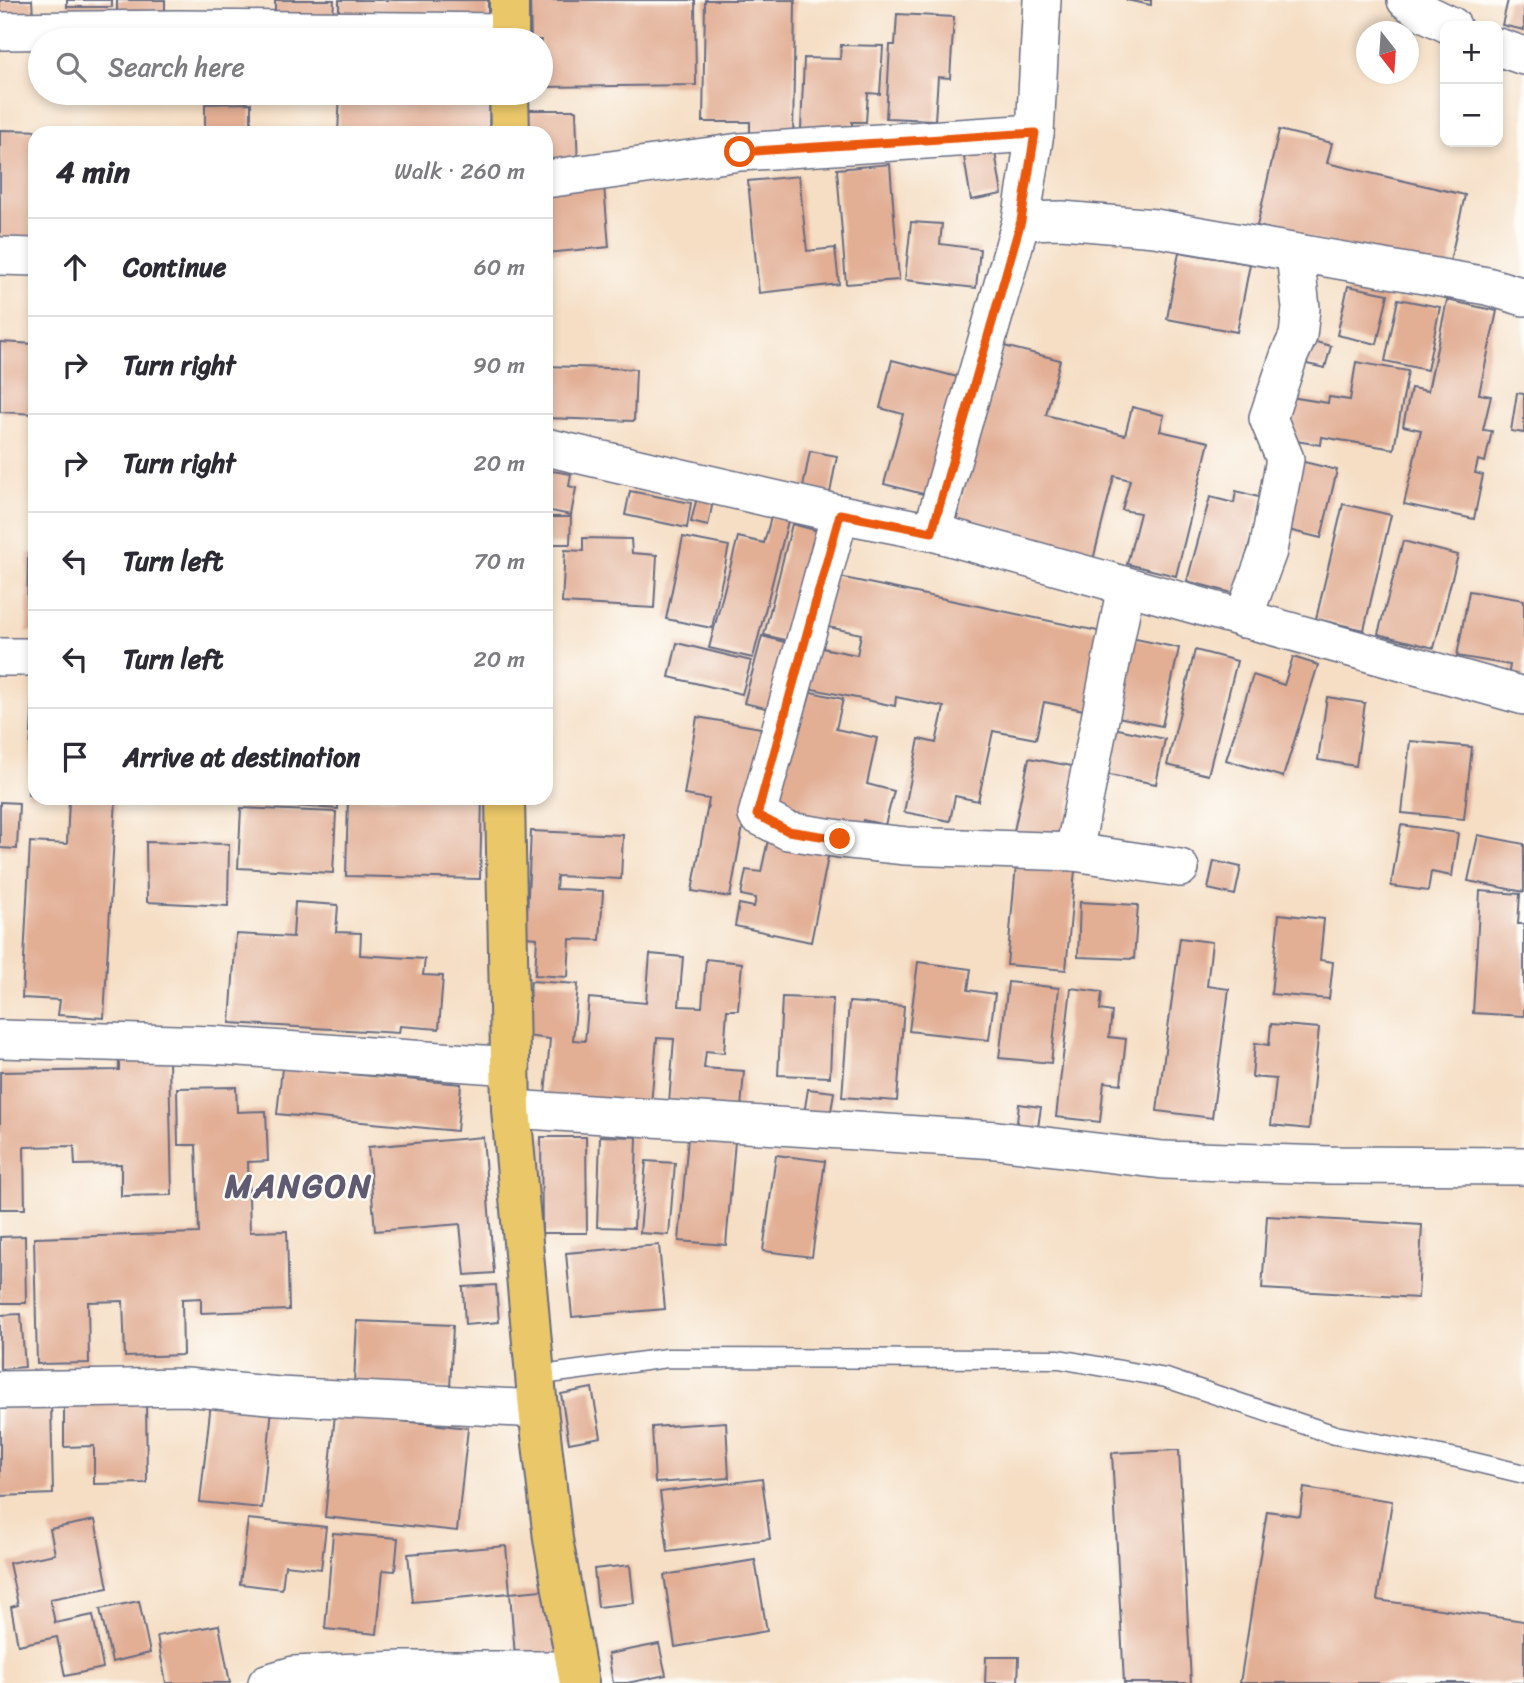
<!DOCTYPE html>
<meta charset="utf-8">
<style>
body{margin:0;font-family:Sriracha,sans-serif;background:#f2f2f3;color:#2b2b33}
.controls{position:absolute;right:21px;top:21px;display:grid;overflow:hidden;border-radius:14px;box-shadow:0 4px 10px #0003}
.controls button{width:63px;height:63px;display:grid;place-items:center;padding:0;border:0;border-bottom:2px solid #e1e1e2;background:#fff;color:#2b2b33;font:35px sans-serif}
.compass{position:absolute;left:1356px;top:21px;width:63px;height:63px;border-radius:50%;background:#fff;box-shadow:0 4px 10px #0003;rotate:163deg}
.stop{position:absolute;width:21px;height:21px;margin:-16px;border:5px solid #ea580c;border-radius:50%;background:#fff}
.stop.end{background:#ea580c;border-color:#fff;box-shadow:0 2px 7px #0008}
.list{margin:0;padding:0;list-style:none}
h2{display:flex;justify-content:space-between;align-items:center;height:91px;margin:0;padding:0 28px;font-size:30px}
h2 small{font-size:23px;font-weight:400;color:#7c7c81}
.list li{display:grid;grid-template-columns:46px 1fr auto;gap:21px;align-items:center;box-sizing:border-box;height:98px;padding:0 28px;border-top:2px solid #e1e1e2}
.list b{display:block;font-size:26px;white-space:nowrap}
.list em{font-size:23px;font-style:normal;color:#7c7c81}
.icon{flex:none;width:38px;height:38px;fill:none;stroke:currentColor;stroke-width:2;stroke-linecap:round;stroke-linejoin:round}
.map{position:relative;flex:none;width:1524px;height:1683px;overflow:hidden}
.search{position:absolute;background:#fff;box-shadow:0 4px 10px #0003;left:28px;top:28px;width:525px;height:77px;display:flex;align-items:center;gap:18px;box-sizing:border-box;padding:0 24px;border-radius:38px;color:#7c7c81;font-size:26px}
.panel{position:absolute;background:#fff;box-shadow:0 4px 10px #0003;left:28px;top:126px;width:525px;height:679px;border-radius:21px}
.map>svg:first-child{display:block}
.building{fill:#e2ae94}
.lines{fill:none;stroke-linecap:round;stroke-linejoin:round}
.service-casing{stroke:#676c82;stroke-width:21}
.minor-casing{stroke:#676c82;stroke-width:40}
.trunk-casing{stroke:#676c82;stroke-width:42}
.service{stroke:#fff;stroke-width:18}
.minor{stroke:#fff;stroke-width:37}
.trunk{stroke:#eac769;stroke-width:38}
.route{stroke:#ea580c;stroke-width:9}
.labels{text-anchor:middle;stroke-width:5;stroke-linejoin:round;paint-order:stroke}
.district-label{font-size:33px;font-weight:bold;letter-spacing:2px;fill:#615b71;stroke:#fdfcf7}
</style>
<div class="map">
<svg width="1524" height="1683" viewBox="0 0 1524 1683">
<rect width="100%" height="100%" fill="#fdfcf7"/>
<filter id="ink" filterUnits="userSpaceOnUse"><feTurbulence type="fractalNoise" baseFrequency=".0143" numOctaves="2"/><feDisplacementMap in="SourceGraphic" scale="14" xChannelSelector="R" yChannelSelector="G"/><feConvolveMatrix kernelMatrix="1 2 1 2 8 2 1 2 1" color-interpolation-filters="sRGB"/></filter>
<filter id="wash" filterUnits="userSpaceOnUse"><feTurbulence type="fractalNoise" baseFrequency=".00686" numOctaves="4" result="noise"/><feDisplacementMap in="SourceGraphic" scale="28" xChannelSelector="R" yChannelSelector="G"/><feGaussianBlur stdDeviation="1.57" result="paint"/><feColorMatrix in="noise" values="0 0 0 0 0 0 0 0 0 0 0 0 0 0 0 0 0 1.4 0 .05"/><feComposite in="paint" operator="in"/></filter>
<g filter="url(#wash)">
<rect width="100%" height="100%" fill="#f5dec4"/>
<g id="blocks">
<g class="building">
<polygon points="0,0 32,0 33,16 0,17"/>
<rect x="67" y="0" width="45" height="7"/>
<polygon points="117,0 165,0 165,14 117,13"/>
<polygon points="275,0 334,0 333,19 275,18"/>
<polygon points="339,0 488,0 488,19 339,20"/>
<polygon points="530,0 695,0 696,85 541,87 541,40 531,40"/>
<polygon points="705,0 795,0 793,143 750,142 750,122 703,122"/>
<polygon points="1126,0 1151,0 1151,5"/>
<polygon points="1508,0 1524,0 1524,30 1502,25"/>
<polygon points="897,14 954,17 950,78 938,77 935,120 886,118 890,45 895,45"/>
<polygon points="841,45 883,46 880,94 868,93 866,122 852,122 852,132 801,130 804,58 840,59"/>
<polygon points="340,93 490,93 489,133 338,133"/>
<polygon points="251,103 251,133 205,133 205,104"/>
<polygon points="523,110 576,110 578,169 546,169 546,133 523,133"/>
<polygon points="0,130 49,131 49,133 35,133 35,242 0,242"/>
<polygon points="1279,130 1332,143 1327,163 1465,195 1448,270 1257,226"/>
<polygon points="995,152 1002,194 971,200 964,157"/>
<polygon points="890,164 899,280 846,284 837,169"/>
<polygon points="799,176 807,251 835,248 839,284 759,293 748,181"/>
<polygon points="604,185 609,247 546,253 546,190"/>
<polygon points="911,222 942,224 940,244 980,249 976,288 905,280"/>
<polygon points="1179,252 1250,264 1237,332 1167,319"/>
<polygon points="1348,286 1388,294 1377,344 1337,335"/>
<polygon points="1398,299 1440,307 1427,370 1385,361"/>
<polygon points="1447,300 1497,311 1479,394 1491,396 1483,430 1492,431 1485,462 1478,460 1475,473 1483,475 1474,519 1404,504 1421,430 1403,426 1411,388 1428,391"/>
<polygon points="1304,339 1331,346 1325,368 1298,362"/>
<polygon points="0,342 35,344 35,414 0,412"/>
<polygon points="1000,345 1060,360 1046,415 1125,435 1132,407 1164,415 1160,431 1209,442 1176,576 1127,564 1140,513 1122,510 1130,480 1114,476 1093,560 955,526"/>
<polygon points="892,360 965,379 935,497 884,484 903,414 880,408"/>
<polygon points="1356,362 1408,371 1394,449 1322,437 1321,445 1283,439 1290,397 1328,403 1329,397 1350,400"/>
<polygon points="546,366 636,369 634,421 546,418"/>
<polygon points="1517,393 1524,394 1524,433 1511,431"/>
<polygon points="810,451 837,456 830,493 803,487"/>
<polygon points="1296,460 1337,470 1321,538 1280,528"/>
<polygon points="546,470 571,474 569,486 576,488 571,515 546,510"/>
<polygon points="630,491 691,503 687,528 625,515"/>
<polygon points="1236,491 1262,498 1236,594 1187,581 1210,497 1234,503"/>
<polygon points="697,497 713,501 708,526 691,522"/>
<polygon points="1343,504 1391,515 1364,630 1316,619"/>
<polygon points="546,517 571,517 570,544 546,544"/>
<polygon points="771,517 788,521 753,658 709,648 738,537 764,543"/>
<polygon points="792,524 826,533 797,643 764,635"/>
<polygon points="683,537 729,546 712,628 666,619"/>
<polygon points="583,538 631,539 632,553 657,555 654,608 562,603 565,550 583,551"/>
<polygon points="1403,541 1458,555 1434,648 1378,634"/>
<polygon points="28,553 35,553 35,632 27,632"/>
<polygon points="830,575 1179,648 1162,726 1044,702 1036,739 993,731 978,801 955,796 950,821 904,812 919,739 936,743 944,707 896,697 895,706 803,687 812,646 857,655 861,634 819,625"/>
<polygon points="1469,591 1524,600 1524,680 1508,677 1510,665 1457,656"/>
<polygon points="762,636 795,645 778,711 744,703"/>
<polygon points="677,643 751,661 742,694 669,677"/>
<polygon points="1195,650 1237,661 1208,775 1167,765"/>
<polygon points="1293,657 1318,665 1283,777 1226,760 1253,675 1284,685"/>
<polygon points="802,690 843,699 836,729 877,738 867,784 894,791 885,825 863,820 860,832 775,814"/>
<polygon points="33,695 35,695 35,796 28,795"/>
<polygon points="1327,697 1365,703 1356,766 1318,760"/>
<polygon points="697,717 761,728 730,897 692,891 709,799 684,795"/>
<polygon points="1109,727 1165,739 1156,784 1099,773"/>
<polygon points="1410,741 1472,747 1464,819 1402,813"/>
<polygon points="1029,758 1077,767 1061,846 1013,836"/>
<polygon points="69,798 116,798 104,1018 58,1015 60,1000 22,998 30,842 67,844"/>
<polygon points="298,798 338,798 338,809 297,806"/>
<polygon points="348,798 482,798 480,879 346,876"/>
<polygon points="0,802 19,803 17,849 0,848"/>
<polygon points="241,808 336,812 333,873 238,868"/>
<polygon points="1401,825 1458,833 1452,876 1431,872 1428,891 1391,886"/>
<polygon points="531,831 623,835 621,879 557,876 556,889 603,891 600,940 570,939 568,977 535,975 537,938 526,937"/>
<polygon points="1478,835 1524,844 1524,892 1468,881"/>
<polygon points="768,840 829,852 811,942 735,926 739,904 754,907 756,898 741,895 746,870 761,872"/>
<polygon points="146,842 229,844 228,906 147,902"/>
<polygon points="1214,861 1241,867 1235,895 1208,889"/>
<polygon points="1016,865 1075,870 1066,970 1007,965"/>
<polygon points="1480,891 1520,894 1518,924 1524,924 1524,1016 1473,1013"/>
<polygon points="295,902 338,905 336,932 361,933 360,955 425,959 423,975 443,976 439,1029 400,1026 399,1033 230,1023 236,934 293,937"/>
<polygon points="1080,902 1138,905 1134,959 1078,957"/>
<polygon points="1279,914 1324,919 1320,960 1333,962 1329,999 1271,994"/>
<polygon points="1180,938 1212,942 1207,986 1229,989 1212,1118 1157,1111"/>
<polygon points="650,954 683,957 679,1006 702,1007 706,959 742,963 738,1010 727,1010 724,1053 706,1051 704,1068 744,1071 741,1109 669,1103 674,1039 657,1038 651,1104 545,1095 550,1039 526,1036 531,981 578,984 573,1040 585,1041 589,998 646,1003"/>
<polygon points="918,962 971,969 968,990 995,994 989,1040 909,1031"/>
<polygon points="1008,982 1059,988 1051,1063 999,1058"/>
<polygon points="1071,988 1102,992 1100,1010 1112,1012 1109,1037 1126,1039 1121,1084 1104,1082 1100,1122 1056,1117"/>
<polygon points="782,997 833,999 830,1077 778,1075"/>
<polygon points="849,1002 904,1006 897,1101 842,1097"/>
<polygon points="1271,1024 1319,1028 1309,1129 1271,1125 1276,1079 1252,1077 1255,1043 1269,1045"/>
<polygon points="169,1060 172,1195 121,1196 121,1164 75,1165 74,1146 24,1147 25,1209 0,1209 0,1072 119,1070 119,1061"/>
<polygon points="282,1068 461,1084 457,1131 277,1114"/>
<polygon points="236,1087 237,1112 266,1111 268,1161 248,1162 250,1232 287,1231 289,1310 201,1313 201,1298 182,1299 183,1355 125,1357 123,1301 88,1302 89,1363 37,1364 34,1238 199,1233 196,1145 178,1145 177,1088"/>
<polygon points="808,1089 834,1092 830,1118 804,1114"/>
<polygon points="1019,1104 1041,1107 1037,1134 1016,1132"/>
<polygon points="600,1136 637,1137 634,1228 597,1227"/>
<polygon points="483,1137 494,1273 465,1275 460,1224 375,1231 368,1147"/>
<polygon points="541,1137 586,1137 587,1233 542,1233"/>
<polygon points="688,1137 735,1141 726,1245 679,1241"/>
<polygon points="776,1155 825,1161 812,1257 763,1251"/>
<polygon points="646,1161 675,1163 669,1235 640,1233"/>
<polygon points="1267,1216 1422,1225 1418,1298 1262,1289"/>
<polygon points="25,1236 26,1303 0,1303 0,1237"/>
<polygon points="659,1245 665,1309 572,1317 566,1253"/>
<polygon points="496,1285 499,1322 465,1325 463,1287"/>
<polygon points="21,1314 25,1367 0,1369 0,1315"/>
<polygon points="357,1321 453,1325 450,1389 354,1384"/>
<polygon points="592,1388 601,1437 569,1443 561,1394"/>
<polygon points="146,1401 147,1483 94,1484 94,1446 64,1447 64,1403"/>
<polygon points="51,1402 53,1494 0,1496 0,1404"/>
<polygon points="211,1402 272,1408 262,1508 200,1502"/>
<polygon points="335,1414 468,1428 457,1531 325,1517"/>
<polygon points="726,1422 729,1478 655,1483 652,1427"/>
<polygon points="1179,1450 1191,1683 1124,1683 1112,1453"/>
<polygon points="762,1479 770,1539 668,1552 660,1492"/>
<polygon points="1304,1488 1392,1501 1377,1600 1524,1621 1524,1683 1240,1683 1267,1511 1300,1516"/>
<polygon points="248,1519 326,1527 321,1569 285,1565 282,1589 240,1584"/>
<polygon points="95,1520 108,1588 50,1599 55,1623 93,1615 103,1668 65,1676 57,1637 18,1645 11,1607 18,1605 9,1563 55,1554 50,1529"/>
<polygon points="333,1533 398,1538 395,1571 383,1570 377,1634 325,1629"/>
<polygon points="506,1546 510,1593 413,1602 408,1554"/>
<polygon points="755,1560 767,1631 675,1647 664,1575"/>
<polygon points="630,1565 634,1603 598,1607 594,1569"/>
<polygon points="552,1589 558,1653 515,1656 510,1593"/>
<polygon points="139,1601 150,1653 112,1662 100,1609"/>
<polygon points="219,1625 230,1683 166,1683 157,1636"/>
<polygon points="659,1644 666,1675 627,1683 613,1683 608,1654"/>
<polygon points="986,1657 1019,1657 1018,1683 985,1683"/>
</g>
</g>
</g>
<g filter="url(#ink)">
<use href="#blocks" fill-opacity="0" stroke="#676c82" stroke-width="2"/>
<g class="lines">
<g class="service-casing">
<polyline id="service" points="535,1376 667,1358 1059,1359 1166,1378 1335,1435 1457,1458 1524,1474"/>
</g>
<g class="minor-casing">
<g id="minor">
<polyline points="1406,0 1427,14 1452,26"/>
<polyline points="0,31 179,29 509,32"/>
<polyline points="1498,47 1524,56"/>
<polyline points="546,179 740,152 1035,133"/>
<polyline points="1021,221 1062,220 1155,228 1487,286 1524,297"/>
<polyline points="0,256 35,257"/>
<polyline points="546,447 840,514 932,532 1524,696"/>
<polyline points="840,514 757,815 788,831 840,839 906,846 1074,852 1180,868"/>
<polyline points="932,532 1021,221 1035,133 1042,0"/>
<polyline points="1243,619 1268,551 1285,459 1268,418 1289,356 1298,336 1301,308 1295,254"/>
<polyline points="0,657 35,657"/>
<polyline points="1074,852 1126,586"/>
<polyline points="0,1039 212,1045 511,1066"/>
<polyline points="511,1109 997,1140 1163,1160 1330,1165 1524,1166"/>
<polyline points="0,1390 186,1387 279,1396 538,1409"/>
<polyline points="267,1683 294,1675 401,1670 576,1670"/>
</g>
</g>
<g class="trunk-casing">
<g id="trunk">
<polyline points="509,40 509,0"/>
<polyline points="509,93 510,133"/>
<polyline points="505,798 511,1109 538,1409 553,1539 579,1683"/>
</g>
</g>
<use href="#service" class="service"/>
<use href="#minor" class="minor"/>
<use href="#trunk" class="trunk"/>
</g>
</g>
<g class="lines" filter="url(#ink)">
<polyline class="route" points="740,152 1035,133 1021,221 932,532 840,514 757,815 788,831 840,839"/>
</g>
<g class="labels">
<g class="district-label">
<text x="299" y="1197">MANGON</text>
</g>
</g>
</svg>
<div class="controls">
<button>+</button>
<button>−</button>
</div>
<svg class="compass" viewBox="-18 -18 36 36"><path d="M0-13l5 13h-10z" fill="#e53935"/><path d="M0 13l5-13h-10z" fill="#7c7c81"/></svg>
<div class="stop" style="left:740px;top:152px"></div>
<div class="stop end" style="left:840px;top:839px"></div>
<div class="search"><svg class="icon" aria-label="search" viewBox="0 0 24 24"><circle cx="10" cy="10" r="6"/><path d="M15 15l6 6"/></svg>Search here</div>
<section class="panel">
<h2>4 min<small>Walk · 260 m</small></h2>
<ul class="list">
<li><svg class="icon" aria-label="ahead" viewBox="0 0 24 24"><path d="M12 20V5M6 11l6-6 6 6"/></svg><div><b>Continue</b></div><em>60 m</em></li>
<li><svg class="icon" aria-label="right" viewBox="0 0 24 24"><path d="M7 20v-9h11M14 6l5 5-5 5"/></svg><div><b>Turn right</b></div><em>90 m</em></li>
<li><svg class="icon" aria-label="right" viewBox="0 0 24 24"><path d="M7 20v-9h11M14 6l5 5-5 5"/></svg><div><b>Turn right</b></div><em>20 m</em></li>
<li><svg class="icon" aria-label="left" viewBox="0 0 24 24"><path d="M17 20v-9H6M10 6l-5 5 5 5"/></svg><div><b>Turn left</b></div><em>70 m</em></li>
<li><svg class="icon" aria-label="left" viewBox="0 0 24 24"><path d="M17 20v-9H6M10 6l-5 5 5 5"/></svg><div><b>Turn left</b></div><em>20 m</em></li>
<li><svg class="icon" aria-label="arrive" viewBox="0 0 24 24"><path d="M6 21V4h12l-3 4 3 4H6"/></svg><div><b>Arrive at destination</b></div></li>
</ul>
</section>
</div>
